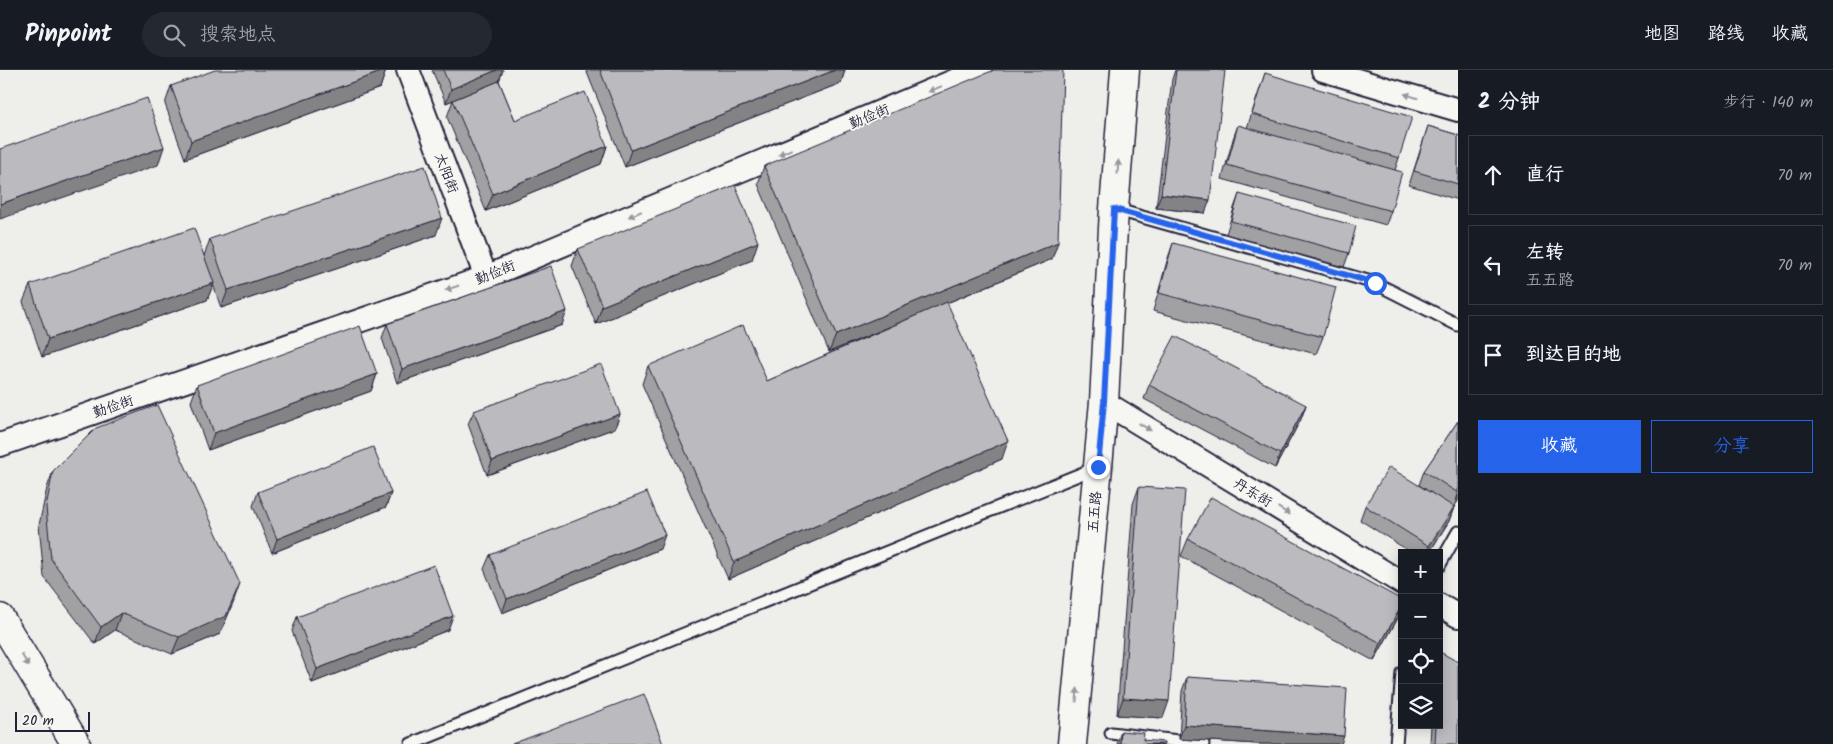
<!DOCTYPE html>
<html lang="zh">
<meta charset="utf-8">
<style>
body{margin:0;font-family:Kalam,"LXGW WenKai TC",sans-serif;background:#242831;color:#f1f3f6}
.controls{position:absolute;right:15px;bottom:15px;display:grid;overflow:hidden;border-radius:0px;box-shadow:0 2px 12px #0003}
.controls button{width:45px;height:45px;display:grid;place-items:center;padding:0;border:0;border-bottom:1px solid #363941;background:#171b24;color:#f1f3f6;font:25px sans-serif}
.scale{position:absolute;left:15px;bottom:12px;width:75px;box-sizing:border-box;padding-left:5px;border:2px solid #22223b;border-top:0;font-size:14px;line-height:18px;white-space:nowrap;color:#22223b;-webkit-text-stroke:4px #f6f6f2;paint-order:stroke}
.stop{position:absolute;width:15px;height:15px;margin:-11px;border:4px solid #2563eb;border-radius:50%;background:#fff}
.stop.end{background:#2563eb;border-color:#fff;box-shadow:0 1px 5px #0008}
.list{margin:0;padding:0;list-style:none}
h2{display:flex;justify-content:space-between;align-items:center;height:65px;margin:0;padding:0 20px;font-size:21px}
h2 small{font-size:16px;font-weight:400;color:#9ea1a6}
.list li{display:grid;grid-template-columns:32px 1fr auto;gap:15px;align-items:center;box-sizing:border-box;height:80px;margin:0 10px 10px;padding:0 10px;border:1px solid #363941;border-radius:0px}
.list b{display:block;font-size:19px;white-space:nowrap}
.list p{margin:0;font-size:16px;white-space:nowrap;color:#9ea1a6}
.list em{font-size:16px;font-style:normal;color:#9ea1a6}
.actions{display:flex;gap:10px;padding:15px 20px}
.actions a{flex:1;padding:11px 0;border:1px solid #2563eb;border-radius:0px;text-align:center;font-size:18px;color:#2563eb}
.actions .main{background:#2563eb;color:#fff}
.icon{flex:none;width:28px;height:28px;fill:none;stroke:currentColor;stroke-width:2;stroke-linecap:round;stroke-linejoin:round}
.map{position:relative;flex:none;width:1458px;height:674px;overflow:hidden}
header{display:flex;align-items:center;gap:30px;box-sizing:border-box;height:70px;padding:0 25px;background:#171b24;border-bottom:1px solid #363941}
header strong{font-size:24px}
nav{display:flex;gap:28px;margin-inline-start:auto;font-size:18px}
.search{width:350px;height:45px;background:#242831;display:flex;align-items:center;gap:12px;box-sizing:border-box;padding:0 18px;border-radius:28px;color:#9ea1a6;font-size:19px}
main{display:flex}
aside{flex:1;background:#171b24}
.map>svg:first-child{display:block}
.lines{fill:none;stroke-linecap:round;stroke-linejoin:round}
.service-casing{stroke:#22223b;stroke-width:15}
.minor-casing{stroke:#22223b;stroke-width:26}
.secondary-casing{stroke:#22223b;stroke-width:31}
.primary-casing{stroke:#22223b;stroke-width:31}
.service{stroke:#f6f6f2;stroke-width:11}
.minor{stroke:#f6f6f2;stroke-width:22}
.secondary{stroke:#f6f6f2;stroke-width:28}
.primary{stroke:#f6f6f2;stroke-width:28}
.wall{fill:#a1a1a4;stroke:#22223b}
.shaded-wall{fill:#838386;stroke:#22223b}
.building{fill:#bbbbbf;stroke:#22223b}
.oneway{fill:#9797a0}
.route{stroke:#2563eb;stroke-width:6}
.labels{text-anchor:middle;stroke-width:4;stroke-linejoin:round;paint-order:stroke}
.street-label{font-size:14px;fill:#22223b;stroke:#f6f6f2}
</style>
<header>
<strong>Pinpoint</strong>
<div class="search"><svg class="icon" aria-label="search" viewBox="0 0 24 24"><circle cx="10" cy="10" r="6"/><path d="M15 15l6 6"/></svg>搜索地点</div>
<nav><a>地图</a><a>路线</a><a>收藏</a></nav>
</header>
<main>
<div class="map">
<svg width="1458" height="674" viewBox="0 0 1458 674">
<rect width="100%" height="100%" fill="#eeeeeb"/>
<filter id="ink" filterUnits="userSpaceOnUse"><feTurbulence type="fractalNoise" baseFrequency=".02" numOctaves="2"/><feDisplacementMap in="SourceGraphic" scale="10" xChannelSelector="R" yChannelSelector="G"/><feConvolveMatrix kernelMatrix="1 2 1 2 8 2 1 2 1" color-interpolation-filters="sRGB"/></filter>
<g filter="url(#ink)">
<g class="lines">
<g class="service-casing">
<g id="service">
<polyline points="1114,139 1375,213 1458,255"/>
<polyline points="1439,496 1458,462"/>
<polyline points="1111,663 1203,674"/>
<polyline points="411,674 1098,397"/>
<polyline points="1396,674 1402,603"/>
</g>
</g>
<g class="minor-casing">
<g id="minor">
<polyline points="408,0 486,207"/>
<polyline points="1323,0 1458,40"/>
<polyline points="1104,332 1402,513"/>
<polyline points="0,375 486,207 980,0"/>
<polyline points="1439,535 1458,546"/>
</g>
</g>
<g class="secondary-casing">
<polyline id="secondary" points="0,548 76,674"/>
</g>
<g class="primary-casing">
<polyline id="primary" points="1072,674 1104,332 1114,139 1125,0"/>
</g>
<use href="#service" class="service"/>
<use href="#minor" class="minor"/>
<use href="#secondary" class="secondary"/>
<use href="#primary" class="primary"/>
</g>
<g class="wall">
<polygon points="386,0 380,18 185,89 165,34 171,16"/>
<polygon points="432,0 503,0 499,11 515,50 607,76 601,94 486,141 447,47 453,30 446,33"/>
<polygon points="586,0 845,0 841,13 625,97"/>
<polygon points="1175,0 1217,0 1205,143 1156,138 1172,9"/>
<polygon points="1265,3 1399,88 1395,100 1391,141 1386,155 1222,109 1233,69 1238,55 1247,58"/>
<polygon points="1428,56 1458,65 1458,130 1409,115"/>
<polygon points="764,96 1052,189 947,233 1002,389 728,509 642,314 648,296 767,311 894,255 829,282 758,114"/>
<polygon points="1239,124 1349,183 1344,197 1226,164 1234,138"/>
<polygon points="436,165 221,238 213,214 207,230 42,287 23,232 30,215 204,186 210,169"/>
<polygon points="1173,173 1323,267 1316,284 1153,241 1167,191"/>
<polygon points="578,179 752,190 596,254 572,196"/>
<polygon points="387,254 562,255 397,313 382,268"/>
<polygon points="377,304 371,321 208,380 191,332 197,315"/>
<polygon points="1149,315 1306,335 1301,349 1275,398 1144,329"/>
<polygon points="474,341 620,344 615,358 487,405 468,354"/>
<polygon points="1458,351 1458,431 1454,437 1449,451 1429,483 1412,483 1360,450 1365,436 1442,430 1419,415 1424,401"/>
<polygon points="53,401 234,531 220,564 172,584 115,560 95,574 44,507 39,455 47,418"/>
<polygon points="1139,417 1163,648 1117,645 1133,434"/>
<polygon points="258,422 391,423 386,437 272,483 253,436"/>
<polygon points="1188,469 1402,530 1402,537 1398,548 1374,591 1181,486"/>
<polygon points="660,479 502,543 484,499 490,485"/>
<polygon points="297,547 448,560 312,613 292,561"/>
<polygon points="1187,607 1341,674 1257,674 1179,669 1182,621"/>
<polygon points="1431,655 1439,655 1458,674 1430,674"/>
<polygon points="1121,661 1120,674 1117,674"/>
</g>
<g class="shaded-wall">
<polygon points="386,0 380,18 185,89 191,71"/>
<polygon points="497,0 503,0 499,11 446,33 451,19"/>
<polygon points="835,0 845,0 841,13 625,97 631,80"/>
<polygon points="607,76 601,94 486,141 493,124"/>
<polygon points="164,77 158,95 0,149 0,134"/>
<polygon points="1161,124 1210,130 1205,143 1156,138"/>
<polygon points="442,148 436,165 221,238 228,220"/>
<polygon points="758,172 752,190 596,254 602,236"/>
<polygon points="1058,172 1052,189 829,282 836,265"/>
<polygon points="214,213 207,230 42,287 48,269"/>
<polygon points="567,241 562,255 397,313 402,299"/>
<polygon points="377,304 371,321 208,380 214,363"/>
<polygon points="1306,335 1301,349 1275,398 1280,384"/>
<polygon points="620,344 615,358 487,405 492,391"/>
<polygon points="1008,371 1002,389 728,509 734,492"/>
<polygon points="391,423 386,437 272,483 277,469"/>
<polygon points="1458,425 1458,431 1454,437 1449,451 1429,483 1427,483 1429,476 1454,437"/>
<polygon points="665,465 660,479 502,543 507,529"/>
<polygon points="240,514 234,531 220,564 172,584 179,567"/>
<polygon points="1402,535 1398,548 1374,591 1381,573"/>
<polygon points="121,543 115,560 95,574 101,557"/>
<polygon points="453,546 448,560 312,613 317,599"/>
<polygon points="1123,628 1169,631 1163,648 1117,645"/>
<polygon points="1184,655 1344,666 1341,674 1257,674 1179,669"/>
</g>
<g class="building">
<polygon points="215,0 386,0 191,71 171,16"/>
<polygon points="443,0 497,0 451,19"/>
<polygon points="600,0 835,0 631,80"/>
<polygon points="994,0 1063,0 1058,172 836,265 764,96"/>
<polygon points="1176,0 1217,0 1225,1 1210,130 1161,124"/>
<polygon points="1265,3 1412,47 1399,88 1252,44"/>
<polygon points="499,11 515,50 585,22 607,76 493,124 453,30"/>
<polygon points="147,28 164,77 0,134 0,79"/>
<polygon points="1238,55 1402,102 1391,141 1227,95"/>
<polygon points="1428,56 1458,65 1458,114 1414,101"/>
<polygon points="425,96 442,148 228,220 210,169"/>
<polygon points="735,115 758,172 602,236 578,179"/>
<polygon points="1239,124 1356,156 1349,183 1231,151"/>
<polygon points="194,158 214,213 48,269 30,215"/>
<polygon points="1173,173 1336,217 1323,267 1159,223"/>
<polygon points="551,196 567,241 402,299 387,254"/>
<polygon points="947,232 1008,371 734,492 648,296 743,255 767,311"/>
<polygon points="360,256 377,304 214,363 197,315"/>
<polygon points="1175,266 1306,335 1280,384 1149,315"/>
<polygon points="601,294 620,344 492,391 474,341"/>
<polygon points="157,335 240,514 226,546 179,567 121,543 101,557 51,489 46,437 53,401 96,358"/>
<polygon points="1458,351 1458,423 1424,401"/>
<polygon points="373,377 391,423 277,469 258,422"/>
<polygon points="1389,397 1454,437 1429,476 1365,436"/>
<polygon points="1139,417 1185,420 1169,631 1123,628"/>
<polygon points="647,422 665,465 507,529 490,485"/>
<polygon points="1211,427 1402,530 1402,535 1381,573 1188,469"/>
<polygon points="434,495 453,546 317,599 297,547"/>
<polygon points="1440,582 1458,592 1458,674 1435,674 1436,655 1439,655 1439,600"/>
<polygon points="1187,607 1347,618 1344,666 1184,655"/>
<polygon points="644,624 663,674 512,674"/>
<polygon points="1121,661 1144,663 1143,670 1164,672 1164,674 1120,674"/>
</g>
<defs><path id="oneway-solid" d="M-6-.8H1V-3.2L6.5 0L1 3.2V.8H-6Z" transform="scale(1.25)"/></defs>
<g class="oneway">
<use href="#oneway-solid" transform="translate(935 19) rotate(157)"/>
<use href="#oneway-solid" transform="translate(1411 26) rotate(-163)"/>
<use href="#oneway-solid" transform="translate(785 82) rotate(157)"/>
<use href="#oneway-solid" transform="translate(1118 97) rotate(-86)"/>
<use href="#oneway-solid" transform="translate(635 144) rotate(157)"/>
<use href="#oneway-solid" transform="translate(452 218) rotate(161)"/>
<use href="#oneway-solid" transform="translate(1145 357) rotate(31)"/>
<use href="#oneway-solid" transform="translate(1284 441) rotate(31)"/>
<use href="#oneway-solid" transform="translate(25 590) rotate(59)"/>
<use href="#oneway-solid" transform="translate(1077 625) rotate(-85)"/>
</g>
</g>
<g class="lines" filter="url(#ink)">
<polyline class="route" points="1098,397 1104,332 1114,139 1375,213"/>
</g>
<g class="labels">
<g class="street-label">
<text transform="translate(869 46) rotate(-23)" y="5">勤俭街</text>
<text transform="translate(447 103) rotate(69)" y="5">太阳街</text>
<text transform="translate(495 202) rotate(-22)" y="5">勤俭街</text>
<text transform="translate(113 336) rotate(-19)" y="5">勤俭街</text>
<text transform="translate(1253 422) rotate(31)" y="5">丹东街</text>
<text transform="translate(1094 442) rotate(-85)" y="5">五五路</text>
</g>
</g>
</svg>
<div class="controls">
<button>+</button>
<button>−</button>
<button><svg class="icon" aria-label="locate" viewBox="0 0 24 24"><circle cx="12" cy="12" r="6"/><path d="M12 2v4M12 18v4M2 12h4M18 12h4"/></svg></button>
<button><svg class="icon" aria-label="layers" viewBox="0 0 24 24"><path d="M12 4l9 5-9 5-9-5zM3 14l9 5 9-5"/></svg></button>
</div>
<div class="scale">20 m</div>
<div class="stop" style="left:1375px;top:213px"></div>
<div class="stop end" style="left:1098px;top:397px"></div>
</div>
<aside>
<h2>2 分钟<small>步行 · 140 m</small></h2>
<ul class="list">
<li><svg class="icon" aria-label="ahead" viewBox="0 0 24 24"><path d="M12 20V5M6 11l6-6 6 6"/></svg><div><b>直行</b></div><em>70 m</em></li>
<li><svg class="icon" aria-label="left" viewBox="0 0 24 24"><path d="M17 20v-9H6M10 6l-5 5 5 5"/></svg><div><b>左转</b><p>五五路</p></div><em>70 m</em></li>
<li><svg class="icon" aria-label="arrive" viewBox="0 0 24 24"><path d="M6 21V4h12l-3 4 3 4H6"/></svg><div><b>到达目的地</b></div></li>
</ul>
<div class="actions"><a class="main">收藏</a><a>分享</a></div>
</aside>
</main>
